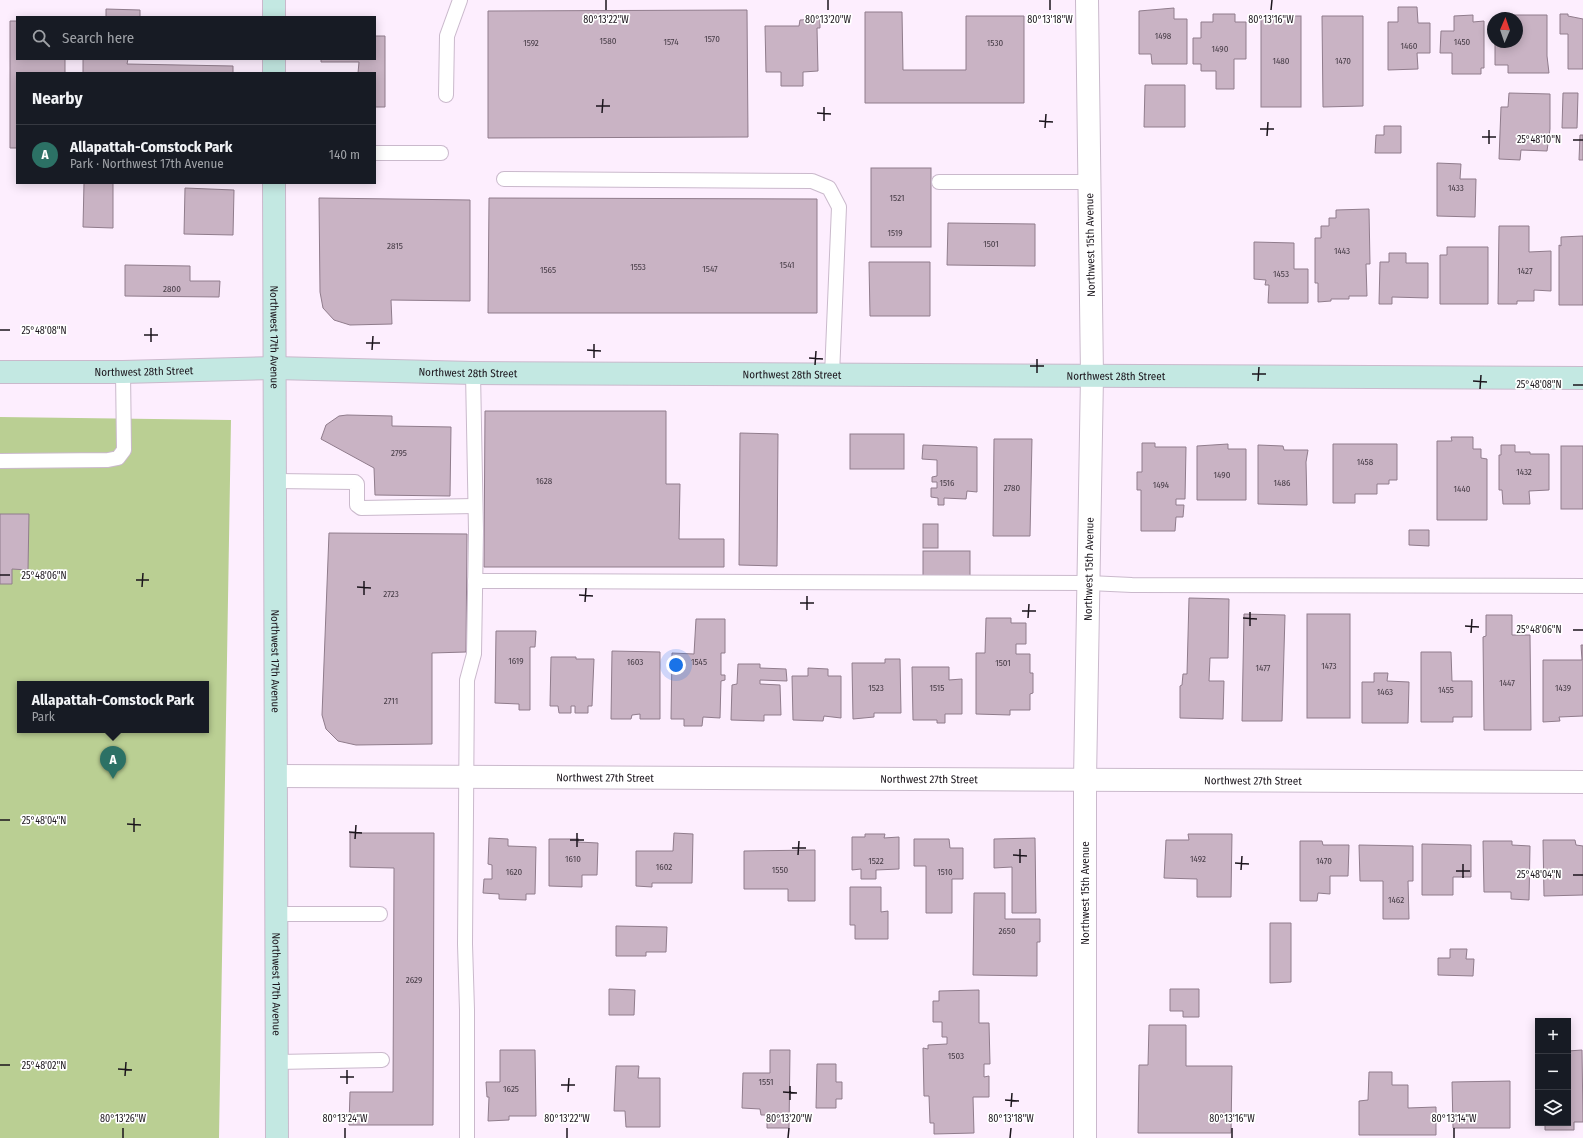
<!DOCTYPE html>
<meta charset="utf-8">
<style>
body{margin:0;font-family:"Fira Sans Condensed",sans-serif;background:#20242c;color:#f1f3f6}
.controls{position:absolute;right:12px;bottom:12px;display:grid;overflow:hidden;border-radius:0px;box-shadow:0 2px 10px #0003}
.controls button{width:36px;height:36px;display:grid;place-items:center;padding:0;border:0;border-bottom:1px solid #363941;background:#171b24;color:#f1f3f6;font:20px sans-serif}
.compass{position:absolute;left:1487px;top:12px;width:36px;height:36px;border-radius:50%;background:#171b24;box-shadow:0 2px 10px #0003;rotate:2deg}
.you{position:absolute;left:676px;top:665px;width:14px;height:14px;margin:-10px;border:3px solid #fff;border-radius:50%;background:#1a73e8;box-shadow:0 0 0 6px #1a73e833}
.badge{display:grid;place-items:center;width:26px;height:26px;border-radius:50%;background:#2c7165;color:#fff;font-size:13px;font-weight:700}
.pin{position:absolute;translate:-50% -33px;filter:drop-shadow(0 1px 2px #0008)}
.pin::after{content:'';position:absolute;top:21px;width:14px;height:12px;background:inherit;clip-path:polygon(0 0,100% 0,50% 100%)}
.popup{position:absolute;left:17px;top:681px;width:192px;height:52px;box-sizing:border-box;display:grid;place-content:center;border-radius:0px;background:#171b24;filter:drop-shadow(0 1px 3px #0005);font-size:13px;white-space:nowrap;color:#9ea1a6}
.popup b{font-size:15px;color:#f1f3f6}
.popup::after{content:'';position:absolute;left:50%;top:100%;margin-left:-8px;border:8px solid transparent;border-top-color:#171b24}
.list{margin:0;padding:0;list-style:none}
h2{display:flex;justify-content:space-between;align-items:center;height:52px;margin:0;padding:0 16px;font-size:17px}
h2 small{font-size:13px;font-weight:400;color:#9ea1a6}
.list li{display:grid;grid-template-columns:26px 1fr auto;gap:12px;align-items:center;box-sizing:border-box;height:60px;padding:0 16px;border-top:1px solid #363941}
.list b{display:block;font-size:15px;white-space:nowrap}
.list p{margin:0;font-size:13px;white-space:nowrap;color:#9ea1a6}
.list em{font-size:13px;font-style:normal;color:#9ea1a6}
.icon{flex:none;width:22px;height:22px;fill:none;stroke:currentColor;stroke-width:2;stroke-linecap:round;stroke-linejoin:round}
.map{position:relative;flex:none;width:1583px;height:1138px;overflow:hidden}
.search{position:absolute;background:#171b24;box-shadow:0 2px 10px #0003;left:16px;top:16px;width:360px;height:44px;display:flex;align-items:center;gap:10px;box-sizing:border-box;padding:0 14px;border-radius:0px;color:#9ea1a6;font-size:15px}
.panel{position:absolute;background:#171b24;box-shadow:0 2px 10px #0003;left:16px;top:72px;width:360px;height:112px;border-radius:0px}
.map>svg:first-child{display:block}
.green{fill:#bacf93;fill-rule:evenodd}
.building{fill:#c9b3c4;stroke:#907c8c}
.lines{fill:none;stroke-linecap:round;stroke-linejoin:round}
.lane-casing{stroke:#cab9cc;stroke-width:16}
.street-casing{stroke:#cab9cc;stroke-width:24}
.secondary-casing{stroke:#cab9cc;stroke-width:24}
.lane{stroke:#fff;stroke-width:14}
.street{stroke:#fff;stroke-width:22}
.secondary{stroke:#c3e8e2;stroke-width:22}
.ticks{fill:none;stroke:#1b151c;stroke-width:1.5}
.labels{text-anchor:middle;stroke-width:3.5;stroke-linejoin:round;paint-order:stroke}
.number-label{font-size:9px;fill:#463c46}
.street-label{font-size:11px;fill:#1b151c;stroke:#fff}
.ticks-label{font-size:10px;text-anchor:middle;fill:#1b151c;stroke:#fff;stroke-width:3.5;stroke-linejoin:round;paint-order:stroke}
</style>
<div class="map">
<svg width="1583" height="1138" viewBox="0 0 1583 1138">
<rect width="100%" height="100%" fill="#fdeefe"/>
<path class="green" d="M0 417 231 420 219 1138H0ZM20 684H206V730H20Z"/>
<g class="building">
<polygon points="1398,7 1417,7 1418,23 1430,23 1430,53 1417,53 1418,69 1388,70 1388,22 1398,22"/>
<polygon points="1174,8 1174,19 1187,19 1187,64 1152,64 1151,54 1139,54 1139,11"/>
<polygon points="106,9 140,10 140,17 106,17"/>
<polygon points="747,10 748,137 488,138 488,11"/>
<polygon points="865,12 902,12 903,70 966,70 966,16 1024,16 1024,103 865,103"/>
<polygon points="1213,14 1235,14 1235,22 1246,22 1246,59 1234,59 1234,89 1216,89 1216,71 1201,71 1201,64 1193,64 1193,38 1201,38 1201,22 1213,22"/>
<polygon points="1560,14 1568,14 1568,16 1583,19 1583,69 1568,69 1568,34 1560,34"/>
<polygon points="1473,15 1473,22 1484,21 1484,68 1481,68 1481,74 1452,74 1452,53 1440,53 1441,31 1454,31 1454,16"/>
<polygon points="1498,15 1547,15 1547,56 1549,73 1508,73 1508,65 1495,65 1495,42 1517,42 1517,18 1498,18"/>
<rect x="1261" y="16" width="40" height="91"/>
<polygon points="1322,16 1363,16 1363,106 1323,107"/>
<polygon points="820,19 820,28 817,28 818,71 803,72 803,86 781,86 781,72 766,72 765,26 799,26 800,20"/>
<polygon points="10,21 17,21 17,59 65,59 65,73 17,73 17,148 10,148"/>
<polygon points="375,36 385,36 385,107 375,107 375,73 358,73 359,62 321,62 321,59 375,59"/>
<polygon points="83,59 128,59 127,64 233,66 233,73 83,73"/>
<polygon points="1145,85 1185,85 1185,127 1144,127"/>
<polygon points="1509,93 1550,94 1550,129 1547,151 1521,150 1520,160 1499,159 1501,107 1508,107"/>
<polygon points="1563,93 1578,93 1577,128 1562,128"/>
<polygon points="1384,126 1401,126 1401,153 1375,153 1376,135 1384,135"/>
<polygon points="1580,135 1583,135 1583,160 1579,160"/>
<polygon points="1437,163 1461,164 1460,179 1476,179 1475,217 1437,216"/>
<rect x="871" y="168" width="60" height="79"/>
<polygon points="84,183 113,183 113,228 83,227"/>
<polygon points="185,188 234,190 233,235 184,234"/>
<polygon points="319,198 470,200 470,301 391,300 392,324 350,325 334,320 323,308 320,292"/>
<polygon points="489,198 817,199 817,313 488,313"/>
<polygon points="1369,209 1370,264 1366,264 1367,296 1349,296 1349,299 1331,299 1331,301 1318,302 1318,283 1315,283 1315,238 1321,238 1321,226 1329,226 1329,218 1336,218 1336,210"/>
<polygon points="948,223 1035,224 1035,266 947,265"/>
<polygon points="1499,226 1529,226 1529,252 1551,251 1551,291 1534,290 1534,301 1517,301 1517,304 1498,304"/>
<polygon points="1583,236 1583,305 1559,305 1559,245 1561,246 1561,237"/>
<polygon points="1254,242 1294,243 1294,269 1308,269 1308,303 1268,303 1269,285 1265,285 1266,280 1254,279"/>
<polygon points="1447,247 1488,247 1488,304 1440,304 1440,255 1447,255"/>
<polygon points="1389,253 1406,253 1406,263 1428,263 1428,298 1392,297 1392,304 1379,304 1380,262 1389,262"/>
<polygon points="869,262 930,262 930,316 870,316"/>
<polygon points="125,265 190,266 190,281 220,281 219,297 125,296"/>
<polygon points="485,411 666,411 666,484 680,484 679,539 724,539 724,567 484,567"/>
<polygon points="347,415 392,416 392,426 451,427 450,496 375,495 374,468 321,439 326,425 339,416"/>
<polygon points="740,433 778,434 777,566 739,565"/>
<rect x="850" y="434" width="54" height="35"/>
<polygon points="1451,437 1473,437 1473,449 1481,449 1481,458 1487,459 1487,520 1437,520 1437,441 1452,441"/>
<polygon points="994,439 1032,439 1030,536 993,536"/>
<polygon points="1142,443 1155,443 1155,447 1186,447 1185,499 1176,499 1176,505 1184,505 1183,517 1176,517 1175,531 1141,531 1141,490 1137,490 1137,472 1142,472"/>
<polygon points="1228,444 1228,449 1246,449 1246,500 1197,500 1197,446"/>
<polygon points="1333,444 1397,444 1397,480 1389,480 1389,484 1377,484 1377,494 1355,494 1355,503 1333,503"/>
<polygon points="923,445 977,447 977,492 967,491 966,499 944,498 944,505 938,505 938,498 931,497 931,488 937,488 937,482 932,482 932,477 937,476 937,460 922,459"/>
<polygon points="1258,445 1283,446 1284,450 1308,450 1306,462 1307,505 1258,504"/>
<polygon points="1501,445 1515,445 1515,452 1530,452 1530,454 1549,454 1549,490 1529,491 1530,504 1503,504 1502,490 1499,490 1499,455 1501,455"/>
<rect x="1561" y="446" width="22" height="63"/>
<polygon points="0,514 29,514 28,570 12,569 12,584 0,584"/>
<rect x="923" y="524" width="15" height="24"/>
<polygon points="1409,530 1429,530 1429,546 1409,545"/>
<polygon points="329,533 467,534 466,652 432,653 432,744 356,745 338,741 326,729 322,715"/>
<rect x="923" y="551" width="47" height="25"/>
<polygon points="1189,598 1229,599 1228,658 1210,658 1209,681 1224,681 1223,719 1180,718 1180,686 1182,685 1183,674 1187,674"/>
<polygon points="1244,614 1285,615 1282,721 1242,721"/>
<rect x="1307" y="614" width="43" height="104"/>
<polygon points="1486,615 1512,615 1512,635 1530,635 1531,730 1484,730 1483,637 1486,636"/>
<polygon points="986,618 1011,618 1011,623 1026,623 1026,644 1016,644 1016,654 1030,654 1030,673 1033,673 1033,693 1030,694 1030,710 1010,710 1010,715 976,714 976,653 985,653"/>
<polygon points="696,619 725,619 725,653 721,653 721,675 725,675 725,680 721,681 720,718 703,717 702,726 684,726 684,719 671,719 672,653 694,654"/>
<polygon points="496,631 536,631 535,647 530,647 530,710 519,710 519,704 495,703"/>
<polygon points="1581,645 1583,645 1583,716 1559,717 1560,721 1543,722 1543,660 1582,660"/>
<polygon points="612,651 660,652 660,719 640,719 640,714 632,715 631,719 611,719"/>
<polygon points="1421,652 1451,652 1452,681 1472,681 1472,717 1453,717 1453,722 1421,722"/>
<polygon points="551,657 576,657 576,659 594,659 592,706 588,706 588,713 575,713 575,706 571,706 571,713 559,713 558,706 550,706"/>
<polygon points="885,659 900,659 901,713 874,713 874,717 853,719 852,663 885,663"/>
<polygon points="738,664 760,664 760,668 786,669 787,681 760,680 760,684 780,685 781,715 764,715 764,721 731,720 732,685 737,684"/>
<polygon points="912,667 949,667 949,680 962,679 962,714 945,714 945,723 937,723 937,720 913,720"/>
<polygon points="808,668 828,669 828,676 841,676 841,718 824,716 823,721 793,720 792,676 808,676"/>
<polygon points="1374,673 1388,673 1387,681 1409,682 1408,723 1362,723 1362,682 1374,682"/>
<polygon points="350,833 434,833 433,1125 349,1125 350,1092 393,1092 394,868 350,867"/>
<polygon points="674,833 693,834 692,883 652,883 652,887 636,886 636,851 673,851"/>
<polygon points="865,834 885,834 884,838 899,837 899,869 876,870 876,879 861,879 861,869 852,870 852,837 865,837"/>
<polygon points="1188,834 1232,834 1231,897 1197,897 1197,879 1164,878 1166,840 1189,840"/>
<polygon points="489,838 508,839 508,846 536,847 535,894 526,894 526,900 499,899 499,894 483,893 484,879 492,879 492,865 488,864"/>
<polygon points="1035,838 1036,913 1012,913 1012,867 994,868 994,839"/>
<polygon points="549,839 579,839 578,842 598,843 597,875 582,875 582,887 549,886"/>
<polygon points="914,839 949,839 950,848 963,848 963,879 952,879 952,913 926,913 926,866 914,866"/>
<polygon points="1543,840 1575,840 1576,845 1583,846 1583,895 1544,896"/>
<polygon points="1300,841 1322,841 1323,845 1349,845 1348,876 1330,876 1330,894 1318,893 1317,901 1300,901"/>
<polygon points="1483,841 1512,841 1512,845 1530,846 1529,900 1511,899 1511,892 1484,892"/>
<polygon points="1422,844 1471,845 1471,877 1453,877 1453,895 1422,895"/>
<polygon points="1359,845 1413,846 1413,881 1408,881 1409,919 1383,919 1383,881 1360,881"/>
<polygon points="815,850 815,901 788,901 788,889 744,889 744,851"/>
<polygon points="850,887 881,887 881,912 888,911 888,939 855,939 855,925 850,925"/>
<polygon points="974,893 1005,893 1005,919 1040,919 1040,942 1037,942 1037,976 973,975"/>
<polygon points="1270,923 1291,923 1291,982 1270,983"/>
<polygon points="616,926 667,927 666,952 646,952 646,956 616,956"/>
<polygon points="1450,949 1467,949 1466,959 1474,959 1473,976 1438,975 1438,958 1450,958"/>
<polygon points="609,989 635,990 634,1015 609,1015"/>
<polygon points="1170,989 1199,989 1199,1017 1183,1017 1183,1011 1170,1011"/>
<polygon points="979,990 979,1023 989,1023 990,1064 984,1064 984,1077 989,1076 989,1097 973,1097 974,1133 934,1134 934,1123 930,1123 929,1096 924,1096 923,1048 928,1049 928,1045 947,1044 947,1037 942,1037 942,1022 933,1022 933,1001 939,1001 939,991"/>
<polygon points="1149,1025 1186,1025 1186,1066 1232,1066 1231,1133 1138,1133 1139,1065 1148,1065"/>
<polygon points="500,1050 535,1050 536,1116 509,1116 509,1120 488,1121 489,1097 487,1097 486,1082 500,1082"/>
<polygon points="770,1050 790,1050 789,1128 767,1128 767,1115 761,1115 760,1109 742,1108 743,1073 770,1073"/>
<polygon points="1582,1050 1583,1122 1574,1122 1574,1130 1545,1130 1545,1123 1568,1123 1568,1051"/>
<polygon points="817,1064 836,1064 836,1082 842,1082 842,1099 836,1099 836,1108 816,1108"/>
<polygon points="616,1066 639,1066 638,1078 660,1078 660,1127 626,1127 625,1111 614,1111"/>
<polygon points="1369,1072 1392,1072 1392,1085 1408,1085 1408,1108 1436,1107 1436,1135 1359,1135 1359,1101 1368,1100"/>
<polygon points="1510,1081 1510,1128 1453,1128 1452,1082"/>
</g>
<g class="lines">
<g class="lane-casing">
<g id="lane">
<polyline points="446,95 447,36 460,0"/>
<polyline points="375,153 441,153"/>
<polyline points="504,179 812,181 829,188 839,207 832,375"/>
<polyline points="939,182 1089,182"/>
<polyline points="0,461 108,460 118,458 124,450 123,372"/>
<polyline points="276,481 355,482 357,484 357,505 361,508 475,506"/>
<polyline points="475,581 1089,583 1132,585 1583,586"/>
<polyline points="276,914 380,914"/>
<polyline points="277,1062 382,1060"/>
<polyline points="467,1138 467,1010 465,944 467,680 474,654 476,531 473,373"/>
</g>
</g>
<g class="street-casing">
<g id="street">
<path id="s1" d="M276 776 1583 782"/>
<path id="s2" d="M1085 1138V780L1092 376 1087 0"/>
</g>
</g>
<g class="secondary-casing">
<g id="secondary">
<polyline points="274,0 274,17"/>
<polyline points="274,59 274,73"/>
<path id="s3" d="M274 183 277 1138"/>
<path id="s4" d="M0 372H123L275 368 473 373 1583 378"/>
</g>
</g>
<use href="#lane" class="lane"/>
<use href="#street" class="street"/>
<use href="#secondary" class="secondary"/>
</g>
<path class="ticks" d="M606 10V0M828 10V0M1050 10V0M1271 10 1272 0M596 106H610M602 113 603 99M817 113 831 114M824 121V107M1039 121 1053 122M1045 128 1046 114M1260 129H1274M1267 136 1268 122M1482 137H1496M1573 140H1583M1489 144V130M0 330H10M144 335H158M151 342V328M366 343H380M372 350 373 336M587 350 601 351M594 358V344M809 358 823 359M815 365 816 351M1030 366H1044M1037 373V359M1252 374H1266M1258 381 1259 367M1473 381 1487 382M1573 385H1583M1480 389 1481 375M0 575H10M136 580H149M142 587 143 573M357 587 371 588M364 595V581M579 595 593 596M585 602 586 588M800 603H814M807 610V596M1022 611H1036M1028 618 1029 604M1243 618 1257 619M1250 626V612M1465 626 1479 627M1573 630H1583M1471 633 1472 619M0 820H10M127 824 141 825M134 832V818M349 832 362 833M355 839 356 825M570 840H584M577 847V833M792 848H806M798 855 799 841M1013 855 1027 856M1020 863V849M1235 863 1249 864M1241 870 1242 856M1456 871H1470M1573 875H1583M1463 878V864M0 1065H10M118 1069 132 1070M125 1076 126 1062M340 1077H354M347 1084V1070M561 1085H575M568 1092 569 1078M783 1092 797 1093M790 1100V1086M1005 1100 1019 1101M1011 1107 1012 1093M123 1138V1128M345 1138V1128M567 1138V1128M788 1138 789 1128M1010 1138 1011 1128M1232 1138V1128M1454 1138V1128"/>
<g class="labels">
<g class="number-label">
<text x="1163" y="39">1498</text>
<text x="712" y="42">1570</text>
<text x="608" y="44">1580</text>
<text x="671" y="45">1574</text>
<text x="1462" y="45">1450</text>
<text x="531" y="46">1592</text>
<text x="995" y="46">1530</text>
<text x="1409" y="49">1460</text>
<text x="1220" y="52">1490</text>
<text x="1281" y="64">1480</text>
<text x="1343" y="64">1470</text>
<text x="1456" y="191">1433</text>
<text x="897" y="201">1521</text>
<text x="895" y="236">1519</text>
<text x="991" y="247">1501</text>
<text x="395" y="249">2815</text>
<text x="1342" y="254">1443</text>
<text x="787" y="268">1541</text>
<text x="638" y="270">1553</text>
<text x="710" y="272">1547</text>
<text x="548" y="273">1565</text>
<text x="1525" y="274">1427</text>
<text x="1281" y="277">1453</text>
<text x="172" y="292">2800</text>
<text x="399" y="456">2795</text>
<text x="1365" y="465">1458</text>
<text x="1524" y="475">1432</text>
<text x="1222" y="478">1490</text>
<text x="544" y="484">1628</text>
<text x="947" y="486">1516</text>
<text x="1282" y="486">1486</text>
<text x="1161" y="488">1494</text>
<text x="1012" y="491">2780</text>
<text x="1462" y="492">1440</text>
<text x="391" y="597">2723</text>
<text x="516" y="664">1619</text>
<text x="635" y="665">1603</text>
<text x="699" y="665">1545</text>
<text x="1003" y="666">1501</text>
<text x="1329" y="669">1473</text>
<text x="1263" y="671">1477</text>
<text x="1507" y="686">1447</text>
<text x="876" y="691">1523</text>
<text x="937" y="691">1515</text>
<text x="1563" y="691">1439</text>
<text x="1446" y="693">1455</text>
<text x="1385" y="695">1463</text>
<text x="391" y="704">2711</text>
<text x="573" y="862">1610</text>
<text x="1198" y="862">1492</text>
<text x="876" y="864">1522</text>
<text x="1324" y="864">1470</text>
<text x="664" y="870">1602</text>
<text x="780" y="873">1550</text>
<text x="514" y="875">1620</text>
<text x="945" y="875">1510</text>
<text x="1396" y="903">1462</text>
<text x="1007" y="934">2650</text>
<text x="414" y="983">2629</text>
<text x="956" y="1059">1503</text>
<text x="766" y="1085">1551</text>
<text x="511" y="1092">1625</text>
</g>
<g class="street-label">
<text transform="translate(1090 245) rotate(-91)" y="4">Northwest 15th Avenue</text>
<text dy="4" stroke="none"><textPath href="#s3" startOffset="154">Northwest 17th Avenue</textPath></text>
<text dy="4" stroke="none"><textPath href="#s4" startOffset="144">Northwest 28th Street</textPath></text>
<text dy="4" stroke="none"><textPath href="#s4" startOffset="468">Northwest 28th Street</textPath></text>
<text dy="4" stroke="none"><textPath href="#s4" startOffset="792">Northwest 28th Street</textPath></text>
<text dy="4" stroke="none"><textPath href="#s4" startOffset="1116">Northwest 28th Street</textPath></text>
<text dy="4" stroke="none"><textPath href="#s2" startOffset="569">Northwest 15th Avenue</textPath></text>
<text dy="4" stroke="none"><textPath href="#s3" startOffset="478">Northwest 17th Avenue</textPath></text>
<text dy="4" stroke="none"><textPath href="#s1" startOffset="329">Northwest 27th Street</textPath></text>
<text dy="4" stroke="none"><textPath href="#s1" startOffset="653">Northwest 27th Street</textPath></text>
<text dy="4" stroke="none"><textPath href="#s1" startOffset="977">Northwest 27th Street</textPath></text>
<text transform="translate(1085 893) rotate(-90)" y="4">Northwest 15th Avenue</text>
<text dy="4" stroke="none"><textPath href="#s3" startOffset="801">Northwest 17th Avenue</textPath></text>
</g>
</g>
<g class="ticks-label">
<text x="606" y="23">80°13'22"W</text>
<text x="828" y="23">80°13'20"W</text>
<text x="1050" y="23">80°13'18"W</text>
<text x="1271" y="23">80°13'16"W</text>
<text x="1539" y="143">25°48'10"N</text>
<text x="44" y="334">25°48'08"N</text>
<text x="1539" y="388">25°48'08"N</text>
<text x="44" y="579">25°48'06"N</text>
<text x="1539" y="633">25°48'06"N</text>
<text x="44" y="824">25°48'04"N</text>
<text x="1539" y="878">25°48'04"N</text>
<text x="44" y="1069">25°48'02"N</text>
<text x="123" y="1122">80°13'26"W</text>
<text x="345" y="1122">80°13'24"W</text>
<text x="567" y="1122">80°13'22"W</text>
<text x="789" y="1122">80°13'20"W</text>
<text x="1011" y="1122">80°13'18"W</text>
<text x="1232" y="1122">80°13'16"W</text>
<text x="1454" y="1122">80°13'14"W</text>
</g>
</svg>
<div class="controls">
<button>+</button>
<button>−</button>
<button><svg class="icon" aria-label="layers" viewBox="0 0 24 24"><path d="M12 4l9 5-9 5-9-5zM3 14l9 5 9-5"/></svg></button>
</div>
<svg class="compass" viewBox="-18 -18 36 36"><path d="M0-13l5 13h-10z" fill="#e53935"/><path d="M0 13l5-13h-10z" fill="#9ea1a6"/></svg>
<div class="you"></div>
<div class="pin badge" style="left:113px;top:779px">A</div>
<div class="popup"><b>Allapattah-Comstock Park</b>Park</div>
<div class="search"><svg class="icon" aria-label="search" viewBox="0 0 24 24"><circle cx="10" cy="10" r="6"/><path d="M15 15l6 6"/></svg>Search here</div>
<section class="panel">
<h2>Nearby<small></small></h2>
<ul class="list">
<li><span class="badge">A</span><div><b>Allapattah-Comstock Park</b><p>Park · Northwest 17th Avenue</p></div><em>140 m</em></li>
</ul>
</section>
</div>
